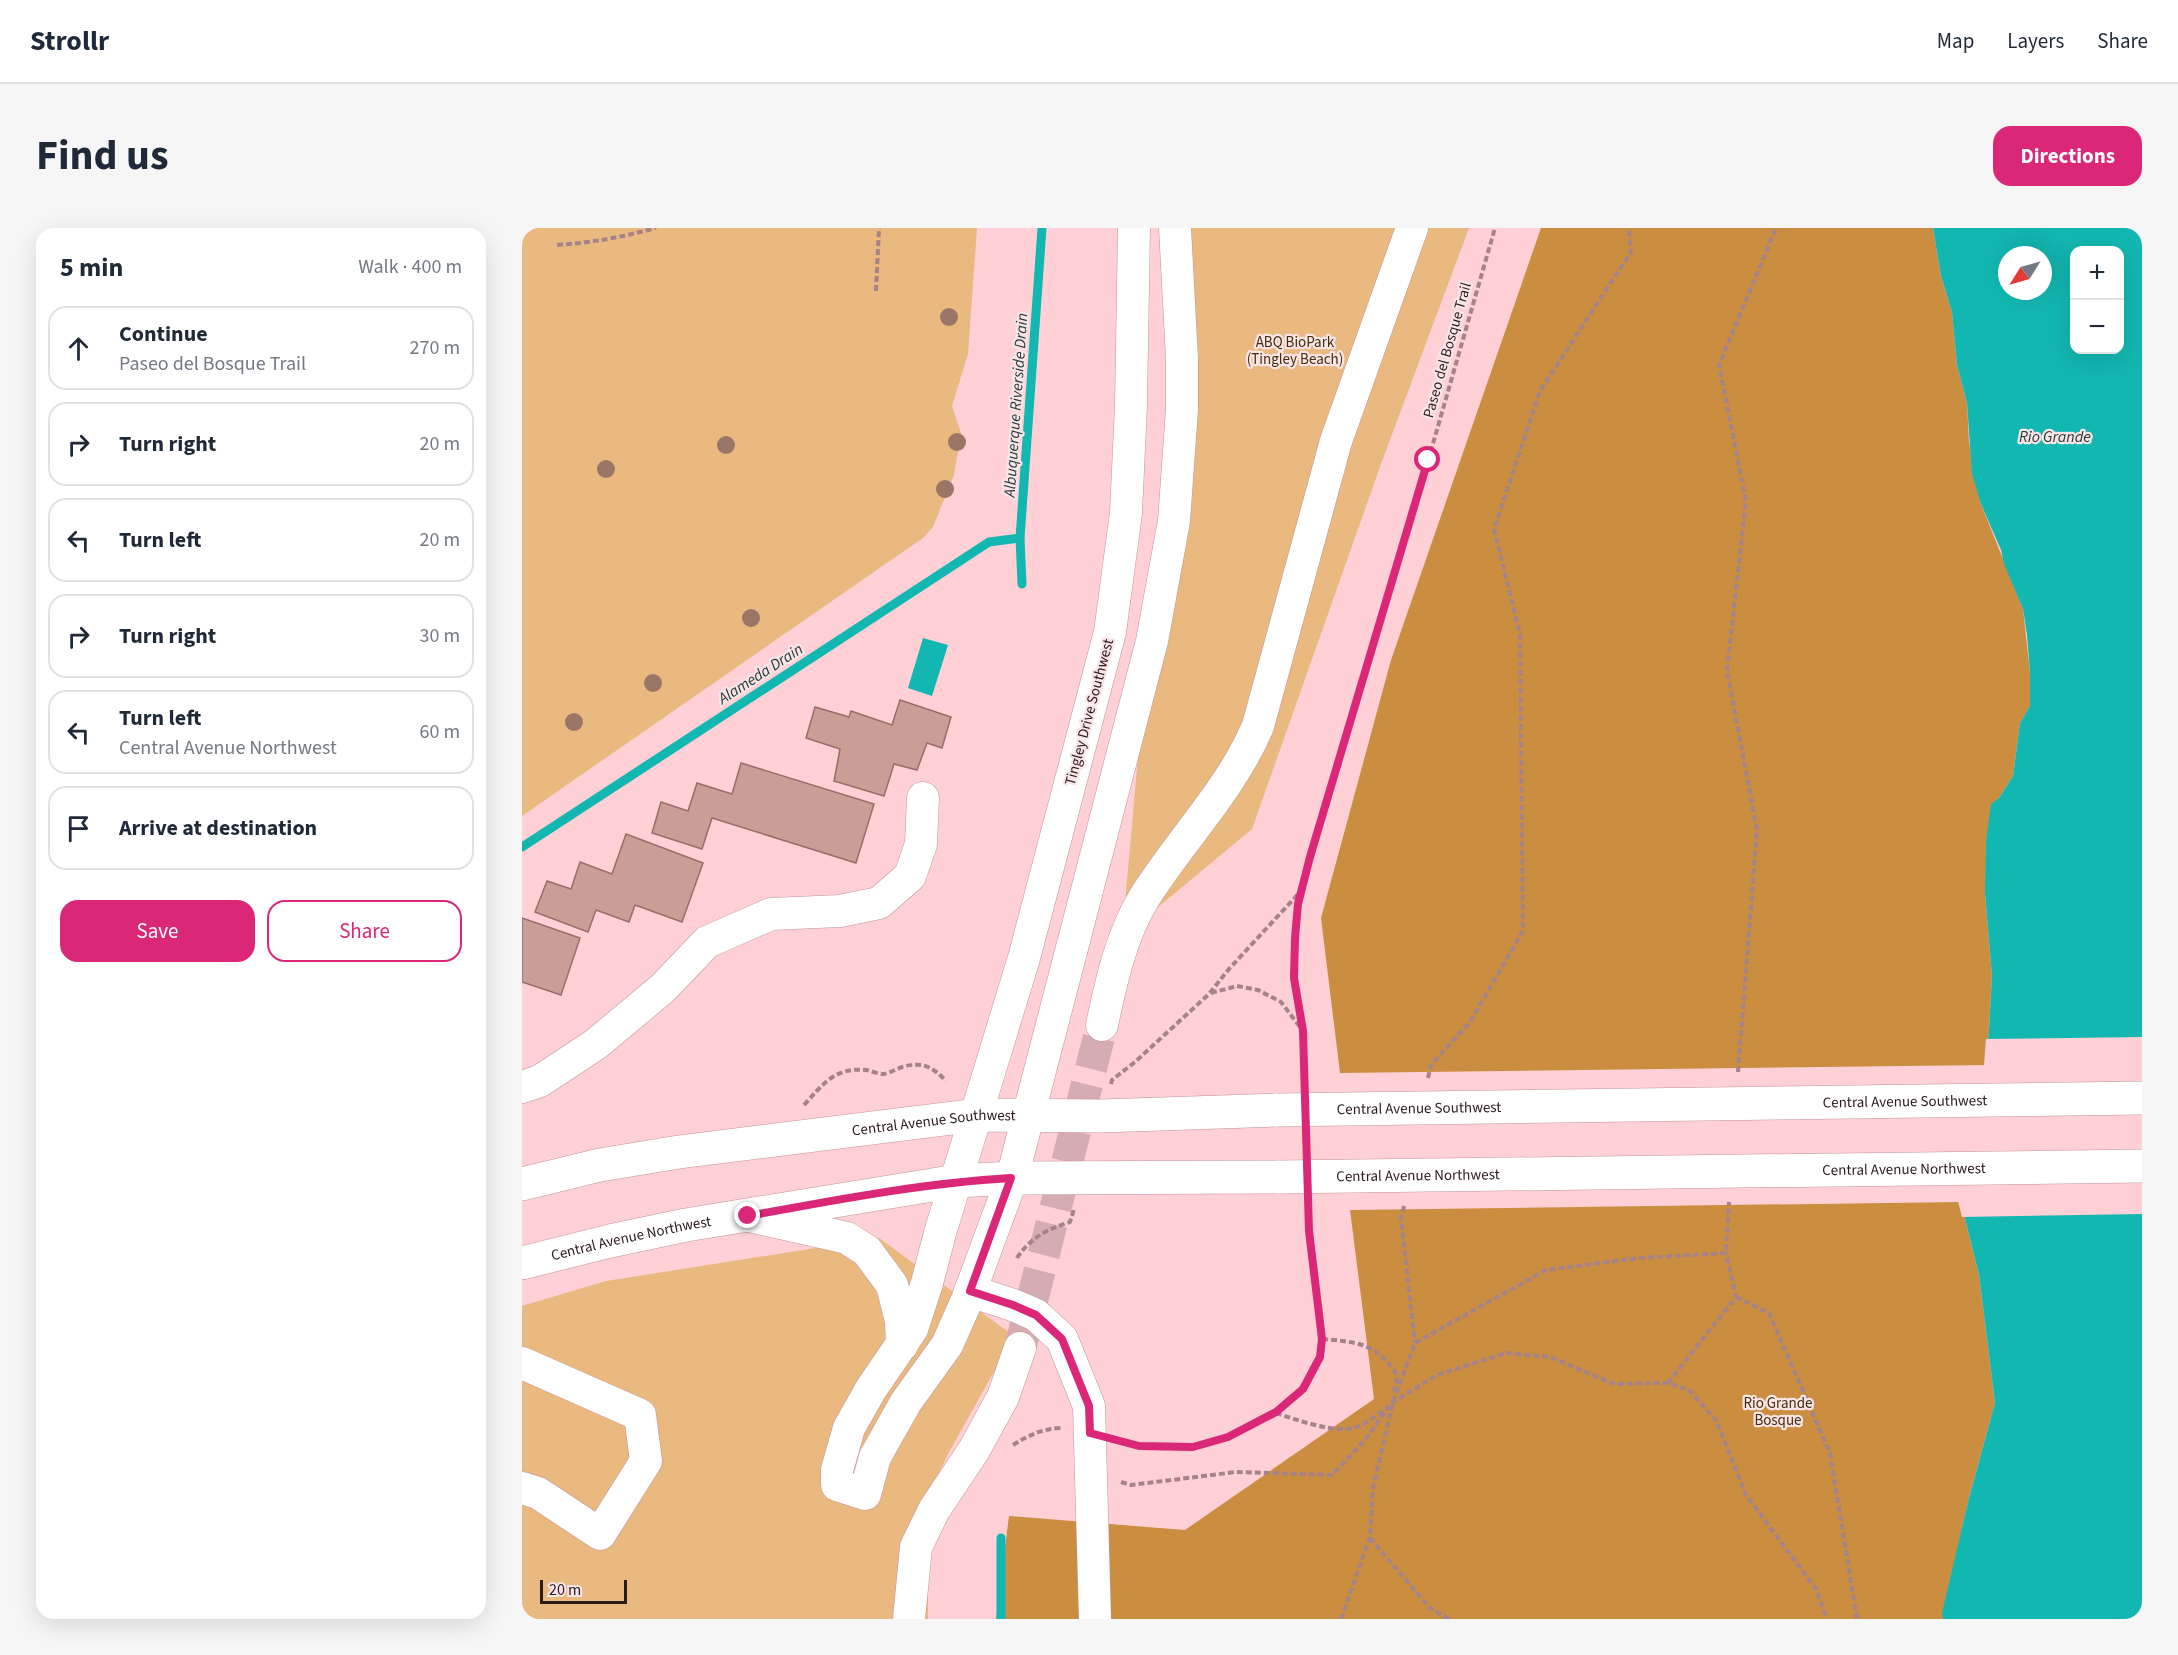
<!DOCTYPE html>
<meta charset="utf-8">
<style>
body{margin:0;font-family:"Source Sans 3",sans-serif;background:#f6f6f7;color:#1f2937}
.controls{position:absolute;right:18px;top:18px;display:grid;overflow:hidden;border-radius:12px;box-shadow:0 6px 24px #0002}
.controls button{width:54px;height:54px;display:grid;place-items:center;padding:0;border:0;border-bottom:2px solid #e0e1e3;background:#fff;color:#1f2937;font:30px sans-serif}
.compass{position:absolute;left:1476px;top:18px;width:54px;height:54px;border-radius:50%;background:#fff;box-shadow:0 6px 24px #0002;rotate:233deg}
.scale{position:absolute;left:18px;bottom:15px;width:87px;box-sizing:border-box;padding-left:6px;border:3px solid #2b1b1d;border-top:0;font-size:16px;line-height:21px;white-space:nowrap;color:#2b1b1d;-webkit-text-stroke:4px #f9e5e7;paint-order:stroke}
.stop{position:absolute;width:18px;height:18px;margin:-14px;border:4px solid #db2777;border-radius:50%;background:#fff}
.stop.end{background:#db2777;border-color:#fff;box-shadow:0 2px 6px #0008}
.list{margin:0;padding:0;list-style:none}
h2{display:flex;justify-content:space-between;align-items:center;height:78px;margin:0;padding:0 24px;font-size:26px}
h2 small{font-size:20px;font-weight:400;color:#747a83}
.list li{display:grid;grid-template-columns:39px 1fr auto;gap:18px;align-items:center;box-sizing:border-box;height:84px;margin:0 12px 12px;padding:0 12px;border:2px solid #e0e1e3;border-radius:18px}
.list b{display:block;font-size:22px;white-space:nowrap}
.list p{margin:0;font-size:20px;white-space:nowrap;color:#747a83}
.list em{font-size:20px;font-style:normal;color:#747a83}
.actions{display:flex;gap:12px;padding:18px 24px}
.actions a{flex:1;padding:14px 0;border:2px solid #db2777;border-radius:18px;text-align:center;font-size:21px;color:#db2777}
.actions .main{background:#db2777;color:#fff}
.icon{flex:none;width:33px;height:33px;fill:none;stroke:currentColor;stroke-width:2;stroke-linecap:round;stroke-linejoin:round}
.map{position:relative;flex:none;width:1620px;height:1391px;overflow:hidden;border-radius:18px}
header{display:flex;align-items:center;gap:36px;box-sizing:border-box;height:84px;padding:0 30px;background:#fff;border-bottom:2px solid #e0e1e3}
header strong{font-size:28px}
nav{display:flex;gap:33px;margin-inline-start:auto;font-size:21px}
.intro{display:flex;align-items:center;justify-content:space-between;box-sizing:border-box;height:144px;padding:0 36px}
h1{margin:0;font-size:42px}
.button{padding:15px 27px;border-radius:18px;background:#db2777;color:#fff;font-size:21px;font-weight:700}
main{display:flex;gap:36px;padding:0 36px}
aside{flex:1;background:#fff;border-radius:18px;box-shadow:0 6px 24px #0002}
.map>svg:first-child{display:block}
.green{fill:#eab980}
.forest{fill:#cb8e40}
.water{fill:#13b7b1;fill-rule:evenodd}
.pier{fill:#ffd0d6}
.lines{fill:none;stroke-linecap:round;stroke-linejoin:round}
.stream{stroke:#13b7b1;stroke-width:9}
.building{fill:#ca9e96;stroke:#976f68;stroke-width:1.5}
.minor-tunnel{stroke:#d5acb1;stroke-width:32;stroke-dasharray:32 16;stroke-linecap:butt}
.minor-casing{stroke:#bf9499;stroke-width:33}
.major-casing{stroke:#bf9499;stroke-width:34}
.path{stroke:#a58388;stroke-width:4;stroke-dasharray:6 3;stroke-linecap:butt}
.minor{stroke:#fff;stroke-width:32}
.major{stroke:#fff;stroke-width:33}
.major-bridge-casing{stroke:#bf9499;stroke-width:34;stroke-linecap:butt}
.major-bridge{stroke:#fff;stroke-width:33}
.tree{fill:#997666}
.route{stroke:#db2777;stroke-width:8}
.labels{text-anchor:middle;stroke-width:4.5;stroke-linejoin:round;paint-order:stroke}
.park-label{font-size:15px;fill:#452c0a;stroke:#f9e5e7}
.street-label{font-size:15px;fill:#2b1b1d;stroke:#f9e5e7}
.water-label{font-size:16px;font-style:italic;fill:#1f3735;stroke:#f9e5e7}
</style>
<header>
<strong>Strollr</strong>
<nav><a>Map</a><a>Layers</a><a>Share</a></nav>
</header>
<div class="intro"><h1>Find us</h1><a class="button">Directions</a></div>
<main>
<aside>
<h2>5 min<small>Walk · 400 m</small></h2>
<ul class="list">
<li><svg class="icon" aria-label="ahead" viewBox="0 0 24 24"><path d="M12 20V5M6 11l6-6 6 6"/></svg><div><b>Continue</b><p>Paseo del Bosque Trail</p></div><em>270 m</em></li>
<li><svg class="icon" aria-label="right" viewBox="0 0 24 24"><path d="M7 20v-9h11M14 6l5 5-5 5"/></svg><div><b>Turn right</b></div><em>20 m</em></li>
<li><svg class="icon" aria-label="left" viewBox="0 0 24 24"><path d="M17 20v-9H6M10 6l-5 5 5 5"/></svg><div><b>Turn left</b></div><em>20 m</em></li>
<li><svg class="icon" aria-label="right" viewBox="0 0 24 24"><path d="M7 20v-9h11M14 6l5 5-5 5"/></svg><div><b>Turn right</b></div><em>30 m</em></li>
<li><svg class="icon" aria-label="left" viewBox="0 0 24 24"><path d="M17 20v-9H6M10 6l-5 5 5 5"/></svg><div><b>Turn left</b><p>Central Avenue Northwest</p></div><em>60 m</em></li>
<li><svg class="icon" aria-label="arrive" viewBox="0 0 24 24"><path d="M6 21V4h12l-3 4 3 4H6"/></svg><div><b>Arrive at destination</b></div></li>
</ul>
<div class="actions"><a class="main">Save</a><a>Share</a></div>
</aside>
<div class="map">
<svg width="1620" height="1391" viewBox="0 0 1620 1391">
<rect width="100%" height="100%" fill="#ffd0d6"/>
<g class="green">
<polygon points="0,0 455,0 446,126 430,178 439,205 432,247 411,299 401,310 0,588"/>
<polygon points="669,0 947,0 859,236 730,601 600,709 655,91"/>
<polygon points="357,1010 492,1108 426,1226 406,1269 406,1391 0,1391 0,1078 84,1053"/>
</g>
<g class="forest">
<polygon points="1019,0 1411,0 1419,48 1430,84 1435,137 1445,175 1447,214 1459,276 1501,381 1508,444 1508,478 1498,495 1491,548 1477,570 1463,665 1470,748 1465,837 818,845 799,690 869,432"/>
<polygon points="1439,974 1457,1047 1473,1175 1447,1270 1421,1385 1421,1391 474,1391 487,1288 663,1302 852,1171 828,982"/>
</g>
<g class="water">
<path d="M1411 0H1620V1391H1421L1420 1385 1447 1270 1473 1175 1457 1047 1439 974 1465 837 1470 748 1463 665 1464 613 1469 576 1477 570 1491 548 1498 495 1508 478V444L1505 407 1501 381 1482 336 1479 322 1459 276 1450 246 1445 175 1435 137 1430 84 1419 48ZM1552 22H1598V122H1552ZM1485 27H1521V63H1485Z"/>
<polygon points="401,410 426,417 410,468 386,460"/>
</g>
<polygon class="pier" points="1620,809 1620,986 1440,989 1436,973 1462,837 1464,811"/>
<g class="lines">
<g class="stream">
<polyline points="500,356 498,310 520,0"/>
<polyline points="0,619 467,314 498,310"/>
<polyline points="479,1310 479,1391"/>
</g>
</g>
<g class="building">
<polygon points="378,472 429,489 420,520 405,515 395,542 372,536 362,568 312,553 318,521 284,510 293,479 327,489 329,483 370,497"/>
<polygon points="219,535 352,576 334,635 190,590 180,621 130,605 139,574 166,583 175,555 210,566"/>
<polygon points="104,606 181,635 160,694 113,677 107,694 74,682 66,704 13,684 25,653 49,661 58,634 90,646"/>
<polygon points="0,690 58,710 39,767 0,754"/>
</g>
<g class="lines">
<polyline class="minor-tunnel" points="498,1120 580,797"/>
<g class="minor-casing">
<g id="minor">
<polyline points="612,0 609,177 604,285 588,404 502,730 418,1005 405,1055 390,1101 349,1161 327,1200 315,1242 315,1257 343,1266 353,1229 384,1174 425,1117 445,1072 490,950 630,413 652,293 660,181 660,131 653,0"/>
<path d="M580 797C589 754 599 708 622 670 659 611 709 562 736 498L814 213 890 0"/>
<polyline points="0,859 18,853 74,816 141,760 185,714 249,686 318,683 357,675 388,648 399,616 401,570"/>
<polyline points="227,988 325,1010 345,1023 370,1057 379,1093 380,1117"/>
<polyline points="448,1063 491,1077 514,1087 540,1111 567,1178 573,1391"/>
<polyline points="0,1135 118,1187 124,1233 78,1306 16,1265 0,1260"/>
<polyline points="387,1391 394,1319 412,1282 452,1222 481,1169 498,1120"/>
</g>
</g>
<g class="major-casing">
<g id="major">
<path id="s1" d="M0 956 78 937 157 924 455 887 579 888 756 882"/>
<path id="s2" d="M0 1035 88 1013 164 997 435 953 490 950 758 949"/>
</g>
</g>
<g class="path">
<path d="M35 17C69 15 100 9 134 0"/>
<polyline points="354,63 357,0"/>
<polyline points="689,765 715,758 736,762 759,774 781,803"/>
<polyline points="1216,844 1235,602 1205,443 1224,273 1197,137 1254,0"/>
<polyline points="906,850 909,837 948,794 1001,703 998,406 972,301 1018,163 1109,24 1107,0"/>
<polyline points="783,852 781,803 772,750 773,710 776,676 788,629 906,233 973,0"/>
<polyline points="589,856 590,852 613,834 687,766 707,741 779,663"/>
<path d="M282 877C301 856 313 839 344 842 349 843 356 846 362 846 368 845 374 841 380 839 400 833 411 839 424 853"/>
<polyline points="882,978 879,990 893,1115"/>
<path d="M495 1030C509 1009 526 1001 548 994L552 981"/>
<polyline points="1214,1069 1247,1085 1308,1225 1335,1391"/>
<path d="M800 1111C835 1114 855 1115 875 1147L872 1167"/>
<polyline points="1146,1155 1214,1069 1204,1025"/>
<path d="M754 1185C775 1192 803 1202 825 1201 839 1201 856 1186 867 1178"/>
<path d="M596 1212C616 1217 653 1223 673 1219 720 1209 782 1177 798 1129 804 1112 798 1092 796 1075 792 1043 788 1011 787 979"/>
<path d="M491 1217C507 1207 520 1201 539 1200"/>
<polyline points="599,1254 609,1257 714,1244 810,1247 842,1213 871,1174 915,1147 984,1125 1028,1129 1092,1156 1146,1155 1167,1162 1194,1192 1224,1267 1294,1361 1305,1391"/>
<polyline points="848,1310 908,1380 927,1391"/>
<polyline points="819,1391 848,1309 851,1260 871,1174 893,1115 1024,1042 1117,1030 1204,1025 1207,974"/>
</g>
<use href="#minor" class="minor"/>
<use href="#major" class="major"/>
<g class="major-bridge-casing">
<g id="major-bridge">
<path id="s3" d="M756 882 1620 870"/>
<path id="s4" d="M758 949 1620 938"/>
</g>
</g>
<use href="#major-bridge" class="major-bridge"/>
</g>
<g class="tree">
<circle cx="427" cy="89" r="9"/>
<circle cx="435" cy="214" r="9"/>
<circle cx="204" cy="217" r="9"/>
<circle cx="84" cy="241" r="9"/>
<circle cx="423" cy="261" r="9"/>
<circle cx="229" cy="390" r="9"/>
<circle cx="131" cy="455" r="9"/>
<circle cx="52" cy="494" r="9"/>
</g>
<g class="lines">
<path class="route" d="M226 988C313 972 401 955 489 950L448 1063 491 1077 514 1087 540 1111 567 1178 568 1205 617 1218 671 1219 706 1209 754 1184 781 1161 798 1129 800 1111 787 1003 781 803 772 750 773 710 776 676 788 629 906 232"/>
</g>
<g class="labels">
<g class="park-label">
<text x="773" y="119">ABQ BioPark<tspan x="773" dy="17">(Tingley Beach)</tspan></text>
<text x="1256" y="1180">Rio Grande<tspan x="1256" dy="17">Bosque</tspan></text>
</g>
<g class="street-label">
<text transform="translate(925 122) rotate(-74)" y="5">Paseo del Bosque Trail</text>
<text transform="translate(567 484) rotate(-75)" y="5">Tingley Drive Southwest</text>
<text dy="5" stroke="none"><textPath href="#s3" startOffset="627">Central Avenue Southwest</textPath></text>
<text dy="5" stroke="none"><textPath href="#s3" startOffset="141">Central Avenue Southwest</textPath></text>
<text dy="5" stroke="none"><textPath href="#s1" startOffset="417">Central Avenue Southwest</textPath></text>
<text dy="5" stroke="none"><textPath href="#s4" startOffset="624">Central Avenue Northwest</textPath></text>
<text dy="5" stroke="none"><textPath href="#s4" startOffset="138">Central Avenue Northwest</textPath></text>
<text dy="5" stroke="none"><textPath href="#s2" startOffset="112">Central Avenue Northwest</textPath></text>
</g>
<g class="water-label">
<text transform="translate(493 177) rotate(-86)" y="6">Albuquerque Riverside Drain</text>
<text x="1533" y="214">Rio Grande</text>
<text transform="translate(238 445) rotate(-33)" y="6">Alameda Drain</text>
</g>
</g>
</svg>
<div class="controls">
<button>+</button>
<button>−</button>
</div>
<svg class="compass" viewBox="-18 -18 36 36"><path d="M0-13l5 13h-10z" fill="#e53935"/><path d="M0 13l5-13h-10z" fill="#747a83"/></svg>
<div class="scale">20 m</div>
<div class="stop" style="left:906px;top:232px"></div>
<div class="stop end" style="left:226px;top:988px"></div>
</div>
</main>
